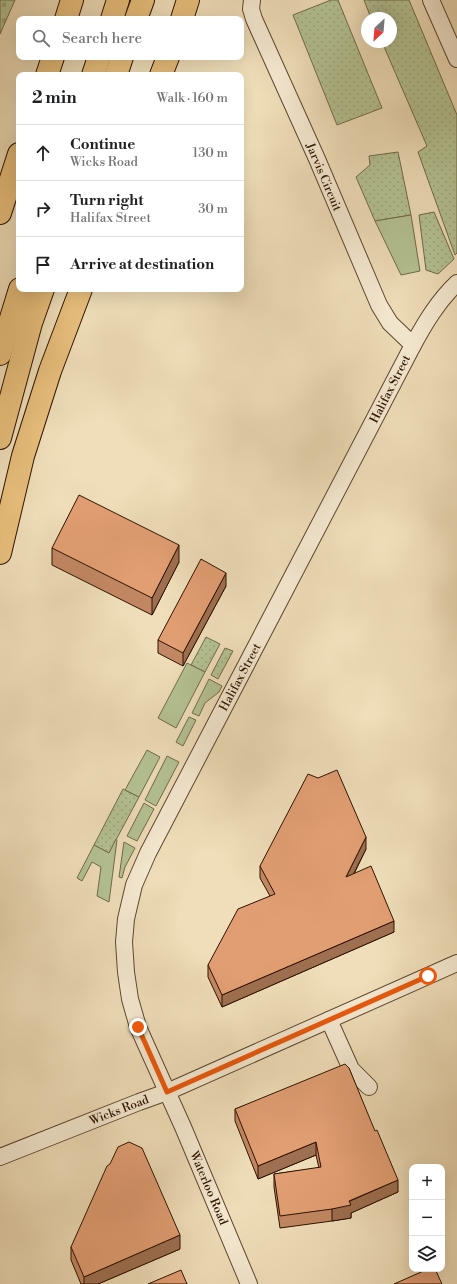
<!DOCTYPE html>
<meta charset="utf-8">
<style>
body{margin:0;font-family:"Libre Bodoni",serif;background:#f2f2f2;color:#202124}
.controls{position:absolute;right:12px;bottom:12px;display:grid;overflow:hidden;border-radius:8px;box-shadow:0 4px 16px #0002}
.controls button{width:36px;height:36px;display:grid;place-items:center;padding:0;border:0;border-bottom:1px solid #e0e0e0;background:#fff;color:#202124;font:20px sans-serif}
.compass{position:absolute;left:361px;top:12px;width:36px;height:36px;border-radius:50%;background:#fff;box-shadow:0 4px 16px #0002;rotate:206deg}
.stop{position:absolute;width:12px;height:12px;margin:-9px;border:3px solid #ea580c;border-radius:50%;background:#fff}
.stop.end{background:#ea580c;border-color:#fff;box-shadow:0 1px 4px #0008}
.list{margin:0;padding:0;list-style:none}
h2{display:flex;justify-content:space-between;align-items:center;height:52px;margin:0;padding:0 16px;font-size:17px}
h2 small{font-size:13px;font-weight:400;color:#757577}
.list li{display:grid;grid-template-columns:26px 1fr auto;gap:12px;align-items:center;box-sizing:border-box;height:56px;padding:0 16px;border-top:1px solid #e0e0e0}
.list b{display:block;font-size:15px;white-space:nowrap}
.list p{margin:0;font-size:13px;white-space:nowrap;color:#757577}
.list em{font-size:13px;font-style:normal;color:#757577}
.icon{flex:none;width:22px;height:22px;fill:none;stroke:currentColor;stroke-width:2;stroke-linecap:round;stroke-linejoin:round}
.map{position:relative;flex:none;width:457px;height:1284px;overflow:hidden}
.search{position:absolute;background:#fff;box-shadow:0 4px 16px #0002;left:16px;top:16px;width:228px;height:44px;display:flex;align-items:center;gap:10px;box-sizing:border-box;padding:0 14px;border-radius:8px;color:#757577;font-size:15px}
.panel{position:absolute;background:#fff;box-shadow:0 4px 16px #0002;left:16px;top:72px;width:228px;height:220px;border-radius:8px}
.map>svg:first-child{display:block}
.grass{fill:url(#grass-dots);stroke:#716a4a}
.cemetery{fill:url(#cemetery-stones);stroke:#716a4a}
.garden{fill:#b4c293;stroke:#716a4a}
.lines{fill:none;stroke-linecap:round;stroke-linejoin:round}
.minor-casing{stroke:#5e462e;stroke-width:18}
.highway-casing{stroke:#2e1300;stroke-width:24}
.minor{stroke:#f5ead2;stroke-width:16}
.highway{stroke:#e8bf7c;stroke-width:22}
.wall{fill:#c28863;stroke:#2e1300}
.shaded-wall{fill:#9e6f50;stroke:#2e1300}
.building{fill:#e29e73;stroke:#2e1300}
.route{stroke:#ea580c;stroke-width:5}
.labels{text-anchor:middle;stroke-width:3;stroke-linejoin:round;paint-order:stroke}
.street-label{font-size:12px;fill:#2e1300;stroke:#f5ead2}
</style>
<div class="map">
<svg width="457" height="1284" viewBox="0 0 457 1284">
<defs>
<pattern id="grass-dots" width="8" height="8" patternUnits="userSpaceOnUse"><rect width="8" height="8" fill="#b4c293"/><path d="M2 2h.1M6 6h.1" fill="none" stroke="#9ba67d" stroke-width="1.8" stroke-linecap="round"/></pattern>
<pattern id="cemetery-stones" width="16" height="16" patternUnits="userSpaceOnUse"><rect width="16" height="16" fill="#b4c293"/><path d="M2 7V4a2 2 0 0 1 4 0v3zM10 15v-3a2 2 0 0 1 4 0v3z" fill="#9ba67d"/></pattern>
</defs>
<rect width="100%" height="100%" fill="#efdeb9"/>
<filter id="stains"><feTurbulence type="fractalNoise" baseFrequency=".005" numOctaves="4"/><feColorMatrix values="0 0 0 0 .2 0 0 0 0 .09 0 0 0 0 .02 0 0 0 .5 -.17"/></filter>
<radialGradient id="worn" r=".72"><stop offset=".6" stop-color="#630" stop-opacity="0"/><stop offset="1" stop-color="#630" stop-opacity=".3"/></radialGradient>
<g class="grass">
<polygon points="331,0 338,0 382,108 337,125 293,15"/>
<polygon points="364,0 409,0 457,115 457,253 455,255 418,152 427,146 382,42 391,42 391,18 371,18"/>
<polygon points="398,152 411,215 375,221 356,177 370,165 369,156"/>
<polygon points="434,212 454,259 438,274 426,270 419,215"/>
<polygon points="206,637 220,644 205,672 191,665"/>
<polygon points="225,648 233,651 218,679 211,675"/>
<polygon points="123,789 139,797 109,853 94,845"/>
</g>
<polygon class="cemetery" points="0,0 15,0 0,34"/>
<g class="garden">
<polygon points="411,215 420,271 401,275 375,221"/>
<polygon points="187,663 205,672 176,728 158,718"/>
<polygon points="209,679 222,686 219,692 205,703 199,716 192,713"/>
<polygon points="189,717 196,720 183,746 176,742"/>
<polygon points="147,750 160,757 139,797 125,790"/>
<polygon points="167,756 179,762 156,806 145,800"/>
<polygon points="144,803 154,809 137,841 127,836"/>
<polygon points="116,839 117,840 109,902 97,896 101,867 92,862 82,881 77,878 94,845 109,853"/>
<polygon points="124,842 135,848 125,867 122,878 119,877"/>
</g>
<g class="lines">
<g class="minor-casing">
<g id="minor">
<polyline points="252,0 251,9 254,19 317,159 379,305 390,323 413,345"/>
<polyline points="431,0 457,59"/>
<polyline points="329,1020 351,1069 369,1087"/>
<polyline points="0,1157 139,1102 167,1092 457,963"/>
<path d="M249 1284 183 1127 138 1027 130 999 126 972 124 942 126 919 134 885 148 853 413 345C425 323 438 301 457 283"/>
</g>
</g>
<g class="highway-casing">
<g id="highway">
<polyline points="66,19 72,0"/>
<polyline points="112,19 118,0"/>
<polyline points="136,19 143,0"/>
<polyline points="182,19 188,0"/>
<polyline points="47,75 53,57"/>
<polyline points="93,75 99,57"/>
<polyline points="116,75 122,57"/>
<polyline points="161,75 168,57"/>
<polyline points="0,213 19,154"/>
<polyline points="0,354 20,289"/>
<polyline points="0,438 31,323 43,289"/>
<polyline points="0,553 23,456 50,371 81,289"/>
</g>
</g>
<use href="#minor" class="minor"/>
<use href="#highway" class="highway"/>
</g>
<g class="wall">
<polygon points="52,548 179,562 152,615 52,565"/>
<polygon points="226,586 183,666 158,653 158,640"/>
<polygon points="366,849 354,874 394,932 222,1007 208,977 208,965 270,896 260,878 260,866"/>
<polygon points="349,1068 398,1192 351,1213 351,1218 332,1221 280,1228 274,1187 274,1174 319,1168 316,1155 258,1179 235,1121 235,1109"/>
<polygon points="71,1247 180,1249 98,1284 81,1284 71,1260"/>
</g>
<g class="shaded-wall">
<polygon points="179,545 179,562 152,615 152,598"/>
<polygon points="226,573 226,586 183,666 183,653"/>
<polygon points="366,837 366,849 346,889 346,877"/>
<polygon points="394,921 394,932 222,1007 222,995"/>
<polygon points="316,1142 316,1155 258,1179 258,1166"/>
<polygon points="398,1180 398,1192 351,1213 351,1218 332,1221 332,1209"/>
<polygon points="180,1235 180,1249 98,1284 84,1284 84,1277"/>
</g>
<g class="building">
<polygon points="79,495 179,545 152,598 52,548"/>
<polygon points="201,559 226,573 183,653 158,640"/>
<polygon points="337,770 366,837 346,877 371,866 394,921 222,995 208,965 238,909 275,894 260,866 308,774 318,778"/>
<polygon points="345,1064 349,1068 375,1131 377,1130 398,1180 349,1201 351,1205 332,1209 280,1216 274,1174 321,1167 316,1142 258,1166 235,1109"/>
<polygon points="129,1142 142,1148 180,1235 84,1277 71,1247 107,1166 110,1164 118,1147"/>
<polygon points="428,1269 435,1269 442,1284 394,1284"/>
<polygon points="181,1270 187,1284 148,1284"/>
</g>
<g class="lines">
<polyline class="route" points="138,1027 167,1092 428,976"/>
</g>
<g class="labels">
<g class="street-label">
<text transform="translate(324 177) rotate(67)" y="4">Jarvis Circuit</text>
<text transform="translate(390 389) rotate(-63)" y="4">Halifax Street</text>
<text transform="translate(240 677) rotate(-62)" y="4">Halifax Street</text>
<text transform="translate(119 1110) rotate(-21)" y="4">Wicks Road</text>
<text transform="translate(209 1188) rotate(67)" y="4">Waterloo Road</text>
</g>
</g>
<rect width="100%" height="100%" filter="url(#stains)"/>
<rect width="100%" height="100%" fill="url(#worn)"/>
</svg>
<div class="controls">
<button>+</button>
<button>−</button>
<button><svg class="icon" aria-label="layers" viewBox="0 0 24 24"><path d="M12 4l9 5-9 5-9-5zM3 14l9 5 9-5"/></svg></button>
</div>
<svg class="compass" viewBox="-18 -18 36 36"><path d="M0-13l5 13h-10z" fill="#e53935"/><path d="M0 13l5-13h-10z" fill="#757577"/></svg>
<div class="stop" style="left:428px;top:976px"></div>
<div class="stop end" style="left:138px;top:1027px"></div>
<div class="search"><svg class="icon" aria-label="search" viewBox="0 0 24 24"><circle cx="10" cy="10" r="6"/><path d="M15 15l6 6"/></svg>Search here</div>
<section class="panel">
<h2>2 min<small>Walk · 160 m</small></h2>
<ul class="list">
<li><svg class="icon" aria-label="ahead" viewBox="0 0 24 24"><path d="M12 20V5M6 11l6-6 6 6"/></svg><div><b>Continue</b><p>Wicks Road</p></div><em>130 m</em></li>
<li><svg class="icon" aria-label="right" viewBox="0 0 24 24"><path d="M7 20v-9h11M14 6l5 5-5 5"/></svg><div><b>Turn right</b><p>Halifax Street</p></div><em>30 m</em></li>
<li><svg class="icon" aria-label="arrive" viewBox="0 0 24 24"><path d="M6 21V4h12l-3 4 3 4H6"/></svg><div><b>Arrive at destination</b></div></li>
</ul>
</section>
</div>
